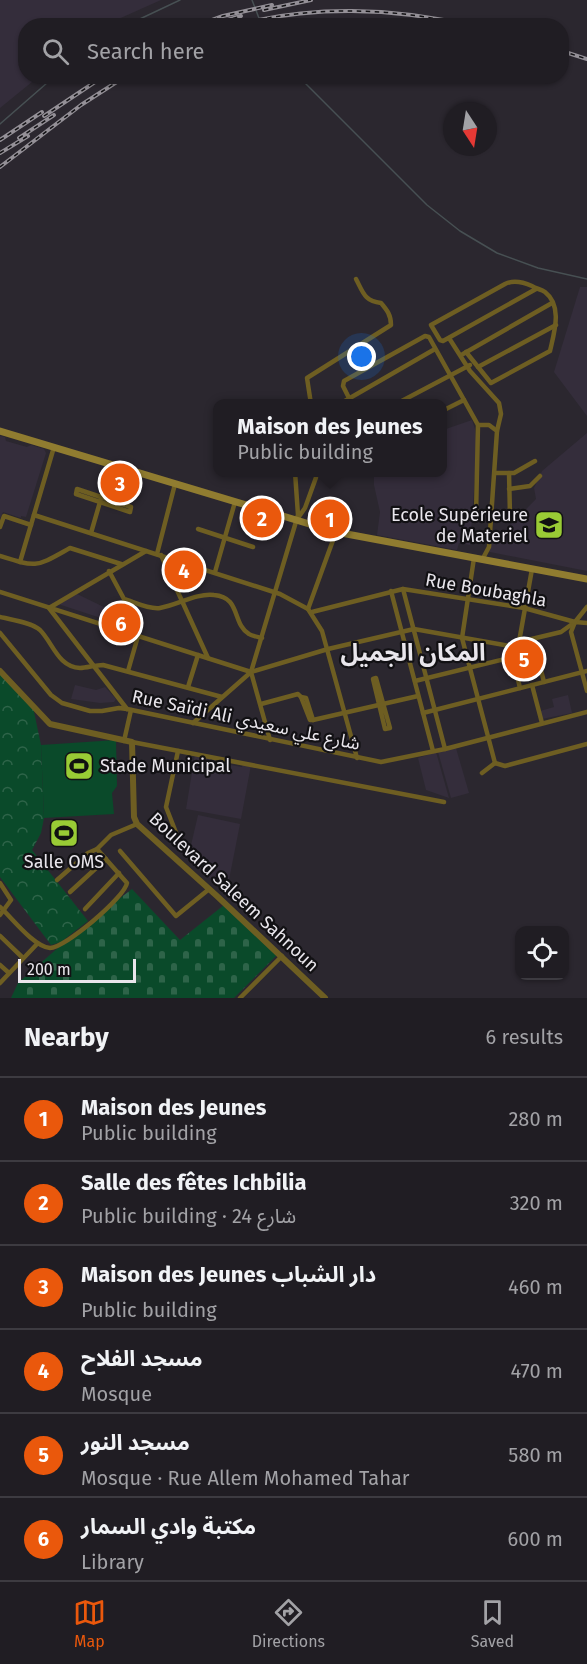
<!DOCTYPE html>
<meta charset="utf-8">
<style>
body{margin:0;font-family:"Fira Sans","Noto Sans Arabic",sans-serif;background:#28262b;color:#f1f3f6}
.controls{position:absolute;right:18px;bottom:18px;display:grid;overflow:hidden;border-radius:12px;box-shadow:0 2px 4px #0004}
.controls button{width:54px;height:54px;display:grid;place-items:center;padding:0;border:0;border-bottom:2px solid #3d3b41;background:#201d23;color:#f1f3f6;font:30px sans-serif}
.compass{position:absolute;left:443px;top:102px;width:54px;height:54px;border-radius:50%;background:#201d23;box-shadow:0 2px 4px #0004;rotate:168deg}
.scale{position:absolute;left:18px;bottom:15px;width:118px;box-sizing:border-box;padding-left:6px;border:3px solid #e9e6ec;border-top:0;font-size:16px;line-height:21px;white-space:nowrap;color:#e9e6ec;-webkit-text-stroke:4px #121114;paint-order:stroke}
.you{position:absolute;left:362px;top:357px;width:21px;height:21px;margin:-15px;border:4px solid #fff;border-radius:50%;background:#1a73e8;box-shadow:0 0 0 9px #1a73e833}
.badge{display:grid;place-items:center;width:39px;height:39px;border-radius:50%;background:#ea580c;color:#fff;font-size:20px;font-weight:700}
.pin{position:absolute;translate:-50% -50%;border:3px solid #fff;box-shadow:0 2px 6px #0006}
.popup{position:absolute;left:213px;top:399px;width:234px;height:78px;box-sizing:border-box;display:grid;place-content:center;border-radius:12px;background:#201d23;filter:drop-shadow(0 2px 4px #0005);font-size:20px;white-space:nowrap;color:#a2a2a6}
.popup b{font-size:22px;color:#f1f3f6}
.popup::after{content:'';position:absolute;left:50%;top:100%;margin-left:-12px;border:12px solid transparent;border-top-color:#201d23}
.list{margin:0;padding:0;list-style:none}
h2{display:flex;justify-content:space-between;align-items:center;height:78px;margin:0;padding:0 24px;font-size:26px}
h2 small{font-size:20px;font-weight:400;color:#a2a2a6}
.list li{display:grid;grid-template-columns:39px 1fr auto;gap:18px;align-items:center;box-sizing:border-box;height:84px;padding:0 24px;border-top:2px solid #3d3b41}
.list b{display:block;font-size:22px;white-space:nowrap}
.list p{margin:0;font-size:20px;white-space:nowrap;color:#a2a2a6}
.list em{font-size:20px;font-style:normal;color:#a2a2a6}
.icon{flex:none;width:33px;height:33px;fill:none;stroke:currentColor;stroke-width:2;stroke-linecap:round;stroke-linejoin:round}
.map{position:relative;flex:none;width:587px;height:998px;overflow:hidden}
.search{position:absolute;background:#201d23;box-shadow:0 2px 4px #0004;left:18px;right:18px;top:18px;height:66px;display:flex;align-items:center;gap:15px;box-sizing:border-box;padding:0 21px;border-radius:24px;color:#a2a2a6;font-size:22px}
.sheet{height:582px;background:#201d23}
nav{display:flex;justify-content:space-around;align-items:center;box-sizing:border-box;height:84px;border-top:2px solid #3d3b41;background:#201d23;font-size:16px;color:#a2a2a6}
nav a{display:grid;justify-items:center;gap:3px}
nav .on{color:#ea580c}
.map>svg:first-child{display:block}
.built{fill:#342d3b}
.cemetery{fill:url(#cemetery-stones)}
.park{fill:url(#park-crowns)}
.pitch{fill:#0a4a2a}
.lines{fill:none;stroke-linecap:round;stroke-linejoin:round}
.stream{stroke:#475053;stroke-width:1.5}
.minor{stroke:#6e5e22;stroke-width:4.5}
.tertiary{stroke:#6e5e22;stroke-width:6}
.secondary{stroke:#907c30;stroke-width:7}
.rail-casing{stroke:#949097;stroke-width:4}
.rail{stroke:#121114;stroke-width:1.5;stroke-dasharray:4.5;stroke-linecap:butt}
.labels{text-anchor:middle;stroke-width:4.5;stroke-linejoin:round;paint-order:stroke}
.poi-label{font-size:18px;fill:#e9e6ec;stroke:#121114;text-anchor:end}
.street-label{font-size:18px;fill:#e9e6ec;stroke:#121114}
.district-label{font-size:24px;font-weight:bold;fill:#e9e6ec;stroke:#121114}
</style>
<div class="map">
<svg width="587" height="998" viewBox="0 0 587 998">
<defs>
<pattern id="cemetery-stones" width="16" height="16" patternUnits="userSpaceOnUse" patternTransform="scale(1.5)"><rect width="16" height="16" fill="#0a4a2a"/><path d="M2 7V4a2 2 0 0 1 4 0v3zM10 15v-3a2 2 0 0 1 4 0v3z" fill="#2e6449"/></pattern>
<pattern id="park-crowns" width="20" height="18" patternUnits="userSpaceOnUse" patternTransform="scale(1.5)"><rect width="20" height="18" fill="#0a4a2a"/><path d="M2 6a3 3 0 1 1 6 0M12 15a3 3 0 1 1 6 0" fill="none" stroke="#2e6449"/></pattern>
</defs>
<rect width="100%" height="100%" fill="#2b272f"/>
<g class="built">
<polygon points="0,0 161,0 105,25 26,26 26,76 38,77 0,108"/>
<polygon points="580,287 587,287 587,416 554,372"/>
<polygon points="472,420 475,429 477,449 470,545 459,543 457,550 377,535 380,512 374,485 374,473 442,472 443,430"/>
<polygon points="587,433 587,571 485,551 536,499 534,488 542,471"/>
<polygon points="0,436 5,437 6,441 27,447 31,445 44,449 46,453 26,517 21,516 21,518 3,512 0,519"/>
<polygon points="73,592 110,610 107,620 55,603"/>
<polygon points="75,685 96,690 105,687 116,699 114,702 100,703 71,699"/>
<polygon points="568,695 572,713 542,719 540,711 554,707 552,699"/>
<polygon points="456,748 469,793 451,798 438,752"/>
<polygon points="436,752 449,798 426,790 418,758"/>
<polygon points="195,754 216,758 215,762 225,764 242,767 243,764 251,765 241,819 186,809"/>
<polygon points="198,815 240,824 227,890 223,890 188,858"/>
</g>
<polygon class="cemetery" points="132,889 180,940 224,905 277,955 234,998 11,998 18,983 77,931"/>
<polygon class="park" points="0,674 33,707 41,745 44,818 41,833 32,850 88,921 61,942 51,945 0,877"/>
<polygon class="pitch" points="116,740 117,786 112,793 114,814 44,818 41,745"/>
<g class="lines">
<g class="stream">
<polyline points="252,0 262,26"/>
<polyline points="125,26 180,0"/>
<polyline points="298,76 427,205 460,231 497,253 538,268 587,279"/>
<polyline points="0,124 55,76"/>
</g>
<g class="minor">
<polyline points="449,338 470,371 499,403 501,414 497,431"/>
<path d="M466 352 491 383 550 351C554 333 563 306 545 292 541 289 536 289 532 286 523 282 513 280 505 284L431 325 440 340 443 341 536 289"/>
<polyline points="463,354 552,303"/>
<polyline points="478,367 556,325"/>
<polyline points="343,402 435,349"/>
<path d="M311 404 307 378 391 325C391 315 387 310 381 303 364 301 363 292 356 279"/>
<polyline points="352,404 343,386 344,381 425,336 429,337 478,425 476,516"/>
<polyline points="396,404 470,365"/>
<polyline points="442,411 464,400"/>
<polyline points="478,425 489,425 497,431 489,547 482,560"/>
<polyline points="495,473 514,473 535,461"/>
<polyline points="509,473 510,515"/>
<polygon points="77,489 131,507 130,512 76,494"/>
<polyline points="509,489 530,486 540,476"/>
<polyline points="34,515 280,594 308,609 322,631 357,758"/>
<polyline points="298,518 305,508 318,472"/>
<polyline points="0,527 4,516 31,525"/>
<polyline points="198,529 253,547"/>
<polyline points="91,533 111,464"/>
<polyline points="157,554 175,484"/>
<polyline points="161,555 208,658"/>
<path d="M0 556C38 568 36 567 70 548L121 564"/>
<polyline points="474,558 462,638 495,763"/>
<polyline points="20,562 54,447"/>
<path d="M109 571 124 599C134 602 150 610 160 608 178 605 196 593 214 595 241 597 232 624 249 634 252 636 258 637 262 638"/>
<polyline points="215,572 235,502"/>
<polyline points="403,589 445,749"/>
<polyline points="391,591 433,751"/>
<polyline points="0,592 251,672 328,649 414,629 510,646 519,642 561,632 575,622 587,623"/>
<polyline points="587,607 575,622 571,632 587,691"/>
<polyline points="308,609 336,532"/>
<polyline points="312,612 403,589 524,608 575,622"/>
<path d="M0 617C12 620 31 622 40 630 53 643 58 667 80 668 87 668 95 665 103 665L222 697"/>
<polyline points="0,633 51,695 62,703 90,711 102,711 119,708 127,709 381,762 445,749 587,712"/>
<polyline points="533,639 544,682"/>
<polyline points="519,642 532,569"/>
<polyline points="510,646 520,688"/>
<polyline points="128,671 138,636"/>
<polyline points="251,672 298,515 295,472"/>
<polyline points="251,672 270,740"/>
<polygon points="376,678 390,728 385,729 373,679"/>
<polyline points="415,681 513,657"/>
<polyline points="532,685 542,723"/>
<polyline points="188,687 198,655"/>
<polyline points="301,697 306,698 313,720"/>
<polyline points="261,704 298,694 301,697 310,720 313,720 418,696"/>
<polyline points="127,709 49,608 146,551"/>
<polyline points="423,713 587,671"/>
<polyline points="193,723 251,672"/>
<polyline points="124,741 131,710"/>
<polyline points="132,742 444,802"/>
<polyline points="178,751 166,807 182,848"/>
<polyline points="495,763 505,766 587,744"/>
<polyline points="482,773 495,763"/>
<polyline points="120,851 176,916 208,890"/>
<polyline points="57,880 88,853 97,849"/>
<polyline points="0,883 11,900 0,915"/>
<polyline points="70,892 106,859"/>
<path d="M0 907C12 918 34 947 50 948 65 948 125 897 127 883L97 849 111 835 137 824"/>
<polyline points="85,909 119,873"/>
<polyline points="0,936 23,958"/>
<polyline points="0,965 9,973"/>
<polyline points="0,983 37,944"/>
<polyline points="240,998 282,956"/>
</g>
<polyline class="tertiary" points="0,671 50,724 132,742 134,817 137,824 218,897 325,998"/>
<polyline class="secondary" points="0,431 336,532 587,579"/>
<g class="rail-casing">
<g id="rail">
<polyline points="264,10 311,0"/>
<polyline points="196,26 223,16 272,5"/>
<polyline points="207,26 241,16"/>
<path d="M232 26C310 5 393 7 471 26"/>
<polyline points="562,51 587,59"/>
<polyline points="44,116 104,76"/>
<polyline points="19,138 54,115"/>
<polyline points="0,140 42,112"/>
<polyline points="0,153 28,136"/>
<polyline points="0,167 81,105 126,76"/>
</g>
</g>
<use href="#rail" class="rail"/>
</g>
<defs>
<g id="university-square" transform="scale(1.5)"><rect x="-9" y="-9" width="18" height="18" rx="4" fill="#99cb35" stroke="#121114"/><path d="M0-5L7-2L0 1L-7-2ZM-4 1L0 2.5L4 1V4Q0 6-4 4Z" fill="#111"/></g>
<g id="stadium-square" transform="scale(1.5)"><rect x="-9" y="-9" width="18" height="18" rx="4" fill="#99cb35" stroke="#121114"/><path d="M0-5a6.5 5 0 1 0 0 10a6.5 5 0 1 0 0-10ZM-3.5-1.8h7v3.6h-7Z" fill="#111"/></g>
</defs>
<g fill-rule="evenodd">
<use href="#university-square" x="549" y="525"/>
<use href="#stadium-square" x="79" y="766"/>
<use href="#stadium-square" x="64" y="833"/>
</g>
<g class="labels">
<g class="poi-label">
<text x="528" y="521">Ecole Supérieure<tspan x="528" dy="21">de Materiel</tspan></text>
<text x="100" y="772" text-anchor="start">Stade Municipal</text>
<text x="64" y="868" text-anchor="middle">Salle OMS</text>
</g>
<g class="street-label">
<text transform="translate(486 590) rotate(10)" y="6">Rue Boubaghla</text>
<text transform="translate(246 720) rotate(12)" y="6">Rue Saïdi Ali شارع علي سعيدي</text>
<text transform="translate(234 892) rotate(43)" y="6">Boulevard Saleem Sahnoun</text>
</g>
<g class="district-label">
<text x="413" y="661">المكان الجميل</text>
</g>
</g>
</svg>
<div class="controls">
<button><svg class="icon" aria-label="locate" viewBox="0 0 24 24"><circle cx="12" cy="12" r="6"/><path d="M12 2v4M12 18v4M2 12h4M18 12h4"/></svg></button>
</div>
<svg class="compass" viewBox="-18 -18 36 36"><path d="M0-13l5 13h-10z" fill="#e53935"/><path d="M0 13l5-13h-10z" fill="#a2a2a6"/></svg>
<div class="scale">200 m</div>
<div class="you"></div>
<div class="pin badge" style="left:330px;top:519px">1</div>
<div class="popup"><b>Maison des Jeunes</b>Public building</div>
<div class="pin badge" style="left:262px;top:518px">2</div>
<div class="pin badge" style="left:120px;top:483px">3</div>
<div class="pin badge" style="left:184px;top:570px">4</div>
<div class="pin badge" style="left:524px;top:659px">5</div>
<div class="pin badge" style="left:121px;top:623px">6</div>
<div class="search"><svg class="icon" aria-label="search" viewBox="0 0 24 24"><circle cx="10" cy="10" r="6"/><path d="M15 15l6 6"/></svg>Search here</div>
</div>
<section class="sheet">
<h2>Nearby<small>6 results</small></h2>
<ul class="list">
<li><span class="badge">1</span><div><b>Maison des Jeunes</b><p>Public building</p></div><em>280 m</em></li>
<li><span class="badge">2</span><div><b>Salle des fêtes Ichbilia</b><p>Public building · شارع 24</p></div><em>320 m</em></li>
<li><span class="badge">3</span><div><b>Maison des Jeunes دار الشباب</b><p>Public building</p></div><em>460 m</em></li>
<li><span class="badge">4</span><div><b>مسجد الفلاح</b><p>Mosque</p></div><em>470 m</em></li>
<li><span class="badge">5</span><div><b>مسجد النور</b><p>Mosque · Rue Allem Mohamed Tahar</p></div><em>580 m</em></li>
<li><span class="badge">6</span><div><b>مكتبة وادي السمار</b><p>Library</p></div><em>600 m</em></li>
</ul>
</section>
<nav>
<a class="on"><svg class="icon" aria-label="map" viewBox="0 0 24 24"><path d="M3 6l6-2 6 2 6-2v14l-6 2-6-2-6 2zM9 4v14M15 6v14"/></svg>Map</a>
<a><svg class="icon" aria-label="directions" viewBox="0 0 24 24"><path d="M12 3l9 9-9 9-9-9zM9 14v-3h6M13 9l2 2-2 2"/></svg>Directions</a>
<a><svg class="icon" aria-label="saved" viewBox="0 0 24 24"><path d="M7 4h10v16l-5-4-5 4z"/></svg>Saved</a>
</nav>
